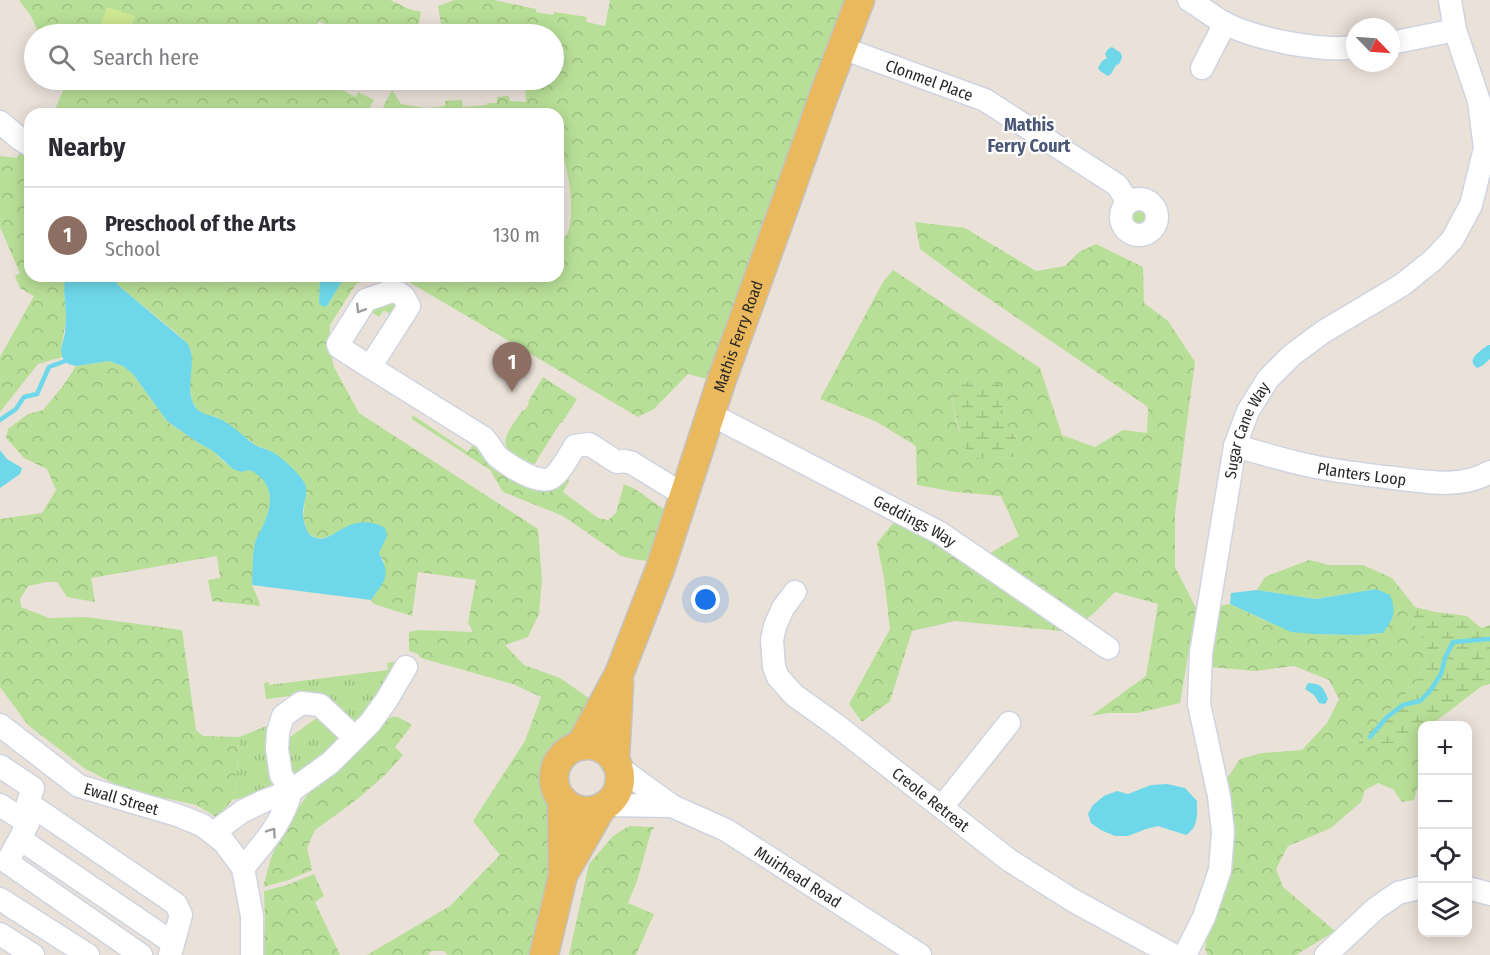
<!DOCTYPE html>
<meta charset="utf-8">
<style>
body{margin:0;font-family:"Fira Sans Condensed",sans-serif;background:#f2f2f3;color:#2b2b33}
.controls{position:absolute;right:18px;bottom:18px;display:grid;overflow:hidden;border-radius:12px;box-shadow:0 3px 15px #0003}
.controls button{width:54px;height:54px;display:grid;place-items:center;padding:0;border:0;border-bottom:2px solid #e1e1e2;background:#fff;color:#2b2b33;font:30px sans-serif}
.compass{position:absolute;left:1346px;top:18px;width:54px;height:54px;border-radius:50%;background:#fff;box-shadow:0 3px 15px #0003;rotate:115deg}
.you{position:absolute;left:706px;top:600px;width:21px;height:21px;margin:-15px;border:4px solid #fff;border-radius:50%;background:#1a73e8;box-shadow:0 0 0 9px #1a73e833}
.badge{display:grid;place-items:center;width:39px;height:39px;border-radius:50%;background:#b45309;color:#fff;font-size:20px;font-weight:700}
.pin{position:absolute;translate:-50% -50px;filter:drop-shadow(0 2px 3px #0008)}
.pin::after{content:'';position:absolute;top:32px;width:21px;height:18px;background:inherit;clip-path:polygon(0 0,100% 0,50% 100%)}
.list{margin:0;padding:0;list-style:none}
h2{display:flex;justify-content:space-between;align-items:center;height:78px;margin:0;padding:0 24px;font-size:26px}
h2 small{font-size:20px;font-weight:400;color:#7c7c81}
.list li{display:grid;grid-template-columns:39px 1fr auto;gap:18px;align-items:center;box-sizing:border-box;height:96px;padding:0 24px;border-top:2px solid #e1e1e2}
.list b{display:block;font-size:22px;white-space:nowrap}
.list p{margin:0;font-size:20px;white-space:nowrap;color:#7c7c81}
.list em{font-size:20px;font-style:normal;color:#7c7c81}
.icon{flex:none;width:33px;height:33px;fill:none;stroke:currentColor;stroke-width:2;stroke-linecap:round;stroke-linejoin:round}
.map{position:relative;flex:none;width:1490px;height:955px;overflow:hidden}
.search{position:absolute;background:#fff;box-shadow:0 3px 15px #0003;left:24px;top:24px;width:540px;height:66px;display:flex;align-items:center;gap:15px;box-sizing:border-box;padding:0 21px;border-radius:33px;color:#7c7c81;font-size:22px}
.panel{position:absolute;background:#fff;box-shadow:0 3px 15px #0003;left:24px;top:108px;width:540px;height:174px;border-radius:18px}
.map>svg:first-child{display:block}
.grass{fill:url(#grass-tufts)}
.forest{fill:url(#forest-crowns);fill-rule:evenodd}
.wetland{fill:url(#wetland-marsh)}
.pitch{fill:#cde793}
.water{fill:#6ed8ea}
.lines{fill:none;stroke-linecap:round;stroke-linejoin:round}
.stream{stroke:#6ed8ea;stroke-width:4.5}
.minor-casing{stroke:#cfd4e0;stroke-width:25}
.major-casing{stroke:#c3c3c3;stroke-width:31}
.minor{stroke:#fff;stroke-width:22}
.major{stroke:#ebb95d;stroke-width:28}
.oneway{stroke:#9e9e9e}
.labels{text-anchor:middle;stroke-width:4.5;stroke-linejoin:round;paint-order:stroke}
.street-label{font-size:16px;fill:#282828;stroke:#fff}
.neighbourhood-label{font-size:18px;font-weight:bold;fill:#4a5776;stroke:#fff}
</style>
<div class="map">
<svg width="1490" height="955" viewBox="0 0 1490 955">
<defs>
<pattern id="grass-tufts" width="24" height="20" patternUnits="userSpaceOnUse" patternTransform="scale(1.5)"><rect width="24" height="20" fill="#b8df97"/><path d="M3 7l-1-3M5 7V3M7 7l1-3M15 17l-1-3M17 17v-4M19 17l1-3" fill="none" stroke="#9ebf82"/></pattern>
<pattern id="forest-crowns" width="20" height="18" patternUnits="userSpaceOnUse" patternTransform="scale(1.5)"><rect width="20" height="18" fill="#b8df97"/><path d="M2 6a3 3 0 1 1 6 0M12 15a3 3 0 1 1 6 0" fill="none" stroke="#9ebf82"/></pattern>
<pattern id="wetland-marsh" width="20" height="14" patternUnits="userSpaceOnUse" patternTransform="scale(1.5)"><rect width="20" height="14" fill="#b8df97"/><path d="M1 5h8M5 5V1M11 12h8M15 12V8" fill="none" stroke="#9ebf82"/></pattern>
</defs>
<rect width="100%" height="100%" fill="#eae1d9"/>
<g class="grass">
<circle cx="1139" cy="216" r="10"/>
<polygon points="392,299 399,303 392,316 384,310 379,317 370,311"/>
<polygon points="396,662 373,705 352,725 314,693 266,699 264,683 269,682 269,685 388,670 387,663"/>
<polygon points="318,717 340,737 339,744 294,776 290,775 286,740"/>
<path d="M269 725 275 780C267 794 246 796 232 800L234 797 237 773 239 737Z"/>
</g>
<g class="forest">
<polygon points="19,0 390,0 409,9 421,12 417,34 331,34 333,28 319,21 312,34 39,34 31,16"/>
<path d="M455 0H494L536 9V12L553 15 554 12 587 17 586 22 605 26 610 0H845L711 380 688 374 654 409 638 417 402 278 393 276H558V245C561 241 565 238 567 234 575 219 570 161 558 149V114H494L482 112 470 114H53L65 86 63 80H337L344 83 342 90 356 97 358 92 374 100 370 107 380 113 392 90 401 104 426 108 445 106V101L462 100 463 107 487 105V103H497V97L509 96 510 101 526 102 525 87 534 90 544 80H554V72L564 66 562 60 554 55V34H445L442 30 438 6Z"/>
<path d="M30 140V276H68C61 287 66 302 66 314 66 329 60 343 62 357L38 364 0 412V357L34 296 20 288 15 276 20 273 0 227V156L17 158Z"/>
<path d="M915 222 965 228 1036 271 1065 266 1079 252 1096 244 1143 267 1144 303 1168 321 1195 362 1175 513V567L1196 608 1180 703 1137 713H1108L1091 716 1146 676 1158 604 1115 592 1095 612 1071 632 955 621 912 631 890 701 862 722 849 704 890 629 884 578 877 543 898 517 949 525 959 554 987 555 1019 536 1001 496 956 492 917 485 916 446 877 422 820 399 883 282 893 270 1040 368 1062 435 1095 447 1123 430 1147 433 1148 407 973 288 920 249ZM965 381 976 386 1018 441 1019 458 1011 457 976 459 958 429 952 401 953 390Z"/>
<path d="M112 276H320L319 304 327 306 345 276H373L356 284 330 325 329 344 334 367 359 413 538 529 542 579 539 614 528 637 505 645 524 665 560 678 596 703 572 736 553 754 542 779 552 825 551 860 531 955H448L444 951H431L428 955H367L450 906 500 855 473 821 525 741 541 697 513 684 421 658 418 654 409 651V632L420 630 473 632 468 623 476 580 418 572 412 616 374 604 371 600 376 592 384 562 379 553 333 534C321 540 319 540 307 533L303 517 306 492 268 450 257 446 217 417 205 415 198 410 192 401 190 388 191 350 187 343 175 332 119 286Z"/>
<polygon points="109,361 123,366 133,374 167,421 197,442 213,451 225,463 250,470 260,475 268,486 271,502 266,520 255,542 252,585 259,601 260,606 212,601 208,580 220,578 217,556 91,578 95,602 67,597 57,582 46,582 28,586 20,599 21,607 49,618 86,617 182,630 196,730 203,736 239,737 237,773 234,797 226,808 220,822 213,815 196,805 124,789 84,768 28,725 0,687 0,519 42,513 56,490 47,469 24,458 6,438 8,429 28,414 43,410 63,386 76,366"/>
<path d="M543 377 577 399 562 423H560L534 465C526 460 514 455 508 449 498 440 517 419 523 410H525L529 404 528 402Z"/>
<polygon points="414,416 468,452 475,441 499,468 569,478 569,481 563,492 598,518 608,520 616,513 624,484 635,489 665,510 647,561 638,560 621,556 563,516 503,492 490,470 413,420 411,417"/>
<polygon points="1309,560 1329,565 1363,565 1392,578 1415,607 1413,621 1429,652 1416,683 1356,745 1409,742 1422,732 1422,762 1419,764 1419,782 1414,800 1402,802 1393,789 1378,783 1365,790 1361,802 1331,828 1288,846 1276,869 1283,887 1335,931 1296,955 1208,955 1205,949 1207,936 1229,880 1231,816 1226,780 1240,759 1262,753 1302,750 1327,723 1339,699 1329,680 1294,666 1255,671 1211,667 1219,606 1230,604 1266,621 1314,634 1358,635 1382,633 1376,589 1316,599 1257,590 1265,577"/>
<polygon points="393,717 398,717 412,725 395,747 403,755 386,774 360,797 315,830 307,848 312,870 289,880 263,887 272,855 282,832 307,795 383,720"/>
<polygon points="629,826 654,827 651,832 637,881 628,903 654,914 636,955 569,955 589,864 613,836"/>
<polygon points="314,874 324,896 315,902 340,955 260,955 265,927 264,891 287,885"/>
</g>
<g class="wetland">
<polygon points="965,381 976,386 998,383 1006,397 999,415 1018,441 1020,458 1010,457 976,459 963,446 952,400 953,390"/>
<polygon points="1415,607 1435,612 1467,616 1481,628 1490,625 1490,684 1482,686 1431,725 1422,726 1422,732 1409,742 1355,746 1416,683 1429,652 1413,621"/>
</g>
<polygon class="pitch" points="107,7 135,16 129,33 101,24"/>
<g class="water">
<polygon points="1112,47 1121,53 1122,58 1119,64 1116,65 1111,74 1108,76 1100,71 1098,68 1102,61 1107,58 1105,54 1108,49"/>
<path d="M68 276H112L119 286 187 343C200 362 181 390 197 409 204 416 214 415 222 420 235 427 244 437 255 445 260 448 267 449 272 452 281 456 301 475 305 484 309 494 302 505 303 515 303 521 306 528 308 533 310 535 313 537 316 538 334 544 349 509 385 528L387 536 379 553C392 578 384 580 371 600L252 585C253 572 252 556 255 543 257 536 262 529 265 521 274 500 272 481 250 470L241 472 233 469 213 451 197 442 167 421 133 374 123 366 109 361 76 366 68 364 62 357 61 350 65 333 66 315 64 290 65 280Z"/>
<polygon points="320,276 345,276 327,306 324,307 319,304"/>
<path d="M1488 345H1490V359L1482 366 1477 368C1465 359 1481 351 1488 345Z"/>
<polygon points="0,450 7,459 22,468 20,474 0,488"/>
<path d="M1376 589 1390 595C1397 613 1393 619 1383 633L1358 635 1314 634 1291 632 1230 604 1231 593 1257 590 1316 599Z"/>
<path d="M1308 683C1321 684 1323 686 1328 699L1325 704 1319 703 1314 695 1305 689Z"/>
<path d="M1167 784 1185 788 1197 801C1197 814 1199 827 1186 835L1158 826 1146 829 1128 836H1115L1101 830 1091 823 1088 814 1093 805 1104 796 1117 791 1128 794 1151 785Z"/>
</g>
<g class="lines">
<g class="stream">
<polyline points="0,420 16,409 24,397 37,394 49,367 65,361"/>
<polyline points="1370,737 1387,717 1403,705 1420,701 1430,691 1441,674 1445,658 1453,642 1490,639"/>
</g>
<g class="minor-casing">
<g id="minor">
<path d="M1189 0C1201 7 1212 16 1224 23 1256 39 1319 52 1355 47"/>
<polyline points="1391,43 1455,30"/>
<path id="s1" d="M842 48 985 100 1117 185 1128 202"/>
<polyline points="1202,68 1225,23"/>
<polyline points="0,122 20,139 30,145"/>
<circle cx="1139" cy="217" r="18"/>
<path d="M370 367 339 347 338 344 366 300 392 291 399 293 404 297 409 306 370 367 484 438C489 443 493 452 498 457 508 465 535 483 549 479 559 476 569 455 575 446L589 444 617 462 624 461 632 463 684 495"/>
<path id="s2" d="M710 414 940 533 1108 648"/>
<path id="s3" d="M1235 446C1262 453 1289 462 1316 467 1342 472 1368 475 1394 478 1426 482 1461 489 1490 472"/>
<path id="s4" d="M795 592 783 608 775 626 772 640 774 667 778 677 794 695 836 725 1009 860 1074 901 1173 955"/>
<path id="s5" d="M0 725 79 786 177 815 202 825 224 842 243 868 252 916V955"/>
<polyline points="0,766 33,788 28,803"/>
<path id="s6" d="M617 766 672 806 726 830 920 955"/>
<polyline points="0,805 28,823 28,803 176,904 181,915 170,955"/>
<polyline points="606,805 672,806"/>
<polyline points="942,807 1009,723"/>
<polyline points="28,823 20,839 173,943"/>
<polyline points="213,833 243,811 264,801 291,791 330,763 370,723 386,701 406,667"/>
<polyline points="20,839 7,862 141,955"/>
<path d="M243 868C264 843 283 822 291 791L281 775 277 749 278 732 283 716 301 703 320 705 355 738"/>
<polyline points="1468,888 1490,894"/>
<polyline points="0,899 88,955"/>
<polyline points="0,934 33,955"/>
<path id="s7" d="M1185 955 1204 917 1220 870 1223 832 1219 796 1199 704 1201 653 1235 446 1248 411 1268 379 1292 355 1323 332 1402 285 1433 260 1452 240 1471 205 1485 148 1479 101 1455 30 1450 0"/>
<polyline points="1326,955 1375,909 1398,893 1422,887"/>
</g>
</g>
<g class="major-casing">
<g id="major">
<circle cx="587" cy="778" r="33"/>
<path id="s8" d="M580 746 619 674 660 569 721 382 790 191 824 95 860 0"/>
<polyline points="615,761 619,682"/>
<polyline points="563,875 602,807"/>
<polyline points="544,955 563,875 562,799"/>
</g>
</g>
<use href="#minor" class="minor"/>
<use href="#major" class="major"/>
</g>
<defs><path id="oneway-chevron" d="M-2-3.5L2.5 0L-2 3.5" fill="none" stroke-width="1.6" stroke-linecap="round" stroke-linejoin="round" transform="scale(1.5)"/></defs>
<g class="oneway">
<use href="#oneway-chevron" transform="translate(360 309) rotate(122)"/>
<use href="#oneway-chevron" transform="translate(272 832) rotate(-55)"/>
</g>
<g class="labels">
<g class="street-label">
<text dy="6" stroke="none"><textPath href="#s1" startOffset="93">Clonmel Place</textPath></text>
<text dy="6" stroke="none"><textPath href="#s8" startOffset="440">Mathis Ferry Road</textPath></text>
<text dy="6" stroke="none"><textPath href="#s7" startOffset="540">Sugar Cane Way</textPath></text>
<text dy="6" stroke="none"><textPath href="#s3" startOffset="130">Planters Loop</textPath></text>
<text dy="6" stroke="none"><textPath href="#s2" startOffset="231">Geddings Way</textPath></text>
<text dy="6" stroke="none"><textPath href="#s5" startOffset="144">Ewall Street</textPath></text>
<text dy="6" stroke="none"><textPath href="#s4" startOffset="288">Creole Retreat</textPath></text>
<text dy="6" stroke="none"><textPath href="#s6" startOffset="213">Muirhead Road</textPath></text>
</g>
<g class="neighbourhood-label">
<text x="1029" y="131">Mathis<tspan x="1029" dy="21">Ferry Court</tspan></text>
</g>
</g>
</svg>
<div class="controls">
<button>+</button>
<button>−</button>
<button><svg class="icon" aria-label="locate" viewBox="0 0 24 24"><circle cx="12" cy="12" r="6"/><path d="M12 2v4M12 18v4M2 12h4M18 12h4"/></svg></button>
<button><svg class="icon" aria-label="layers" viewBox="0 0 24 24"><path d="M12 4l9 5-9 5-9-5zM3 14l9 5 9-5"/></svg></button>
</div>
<svg class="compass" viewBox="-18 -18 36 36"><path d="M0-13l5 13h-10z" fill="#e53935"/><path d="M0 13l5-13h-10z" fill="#7c7c81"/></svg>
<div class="you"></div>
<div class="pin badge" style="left:512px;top:392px;background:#8d6e63">1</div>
<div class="search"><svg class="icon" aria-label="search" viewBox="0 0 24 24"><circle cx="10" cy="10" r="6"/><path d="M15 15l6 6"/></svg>Search here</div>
<section class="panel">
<h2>Nearby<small></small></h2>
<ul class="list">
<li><span class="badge" style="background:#8d6e63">1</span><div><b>Preschool of the Arts</b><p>School</p></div><em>130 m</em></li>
</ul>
</section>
</div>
